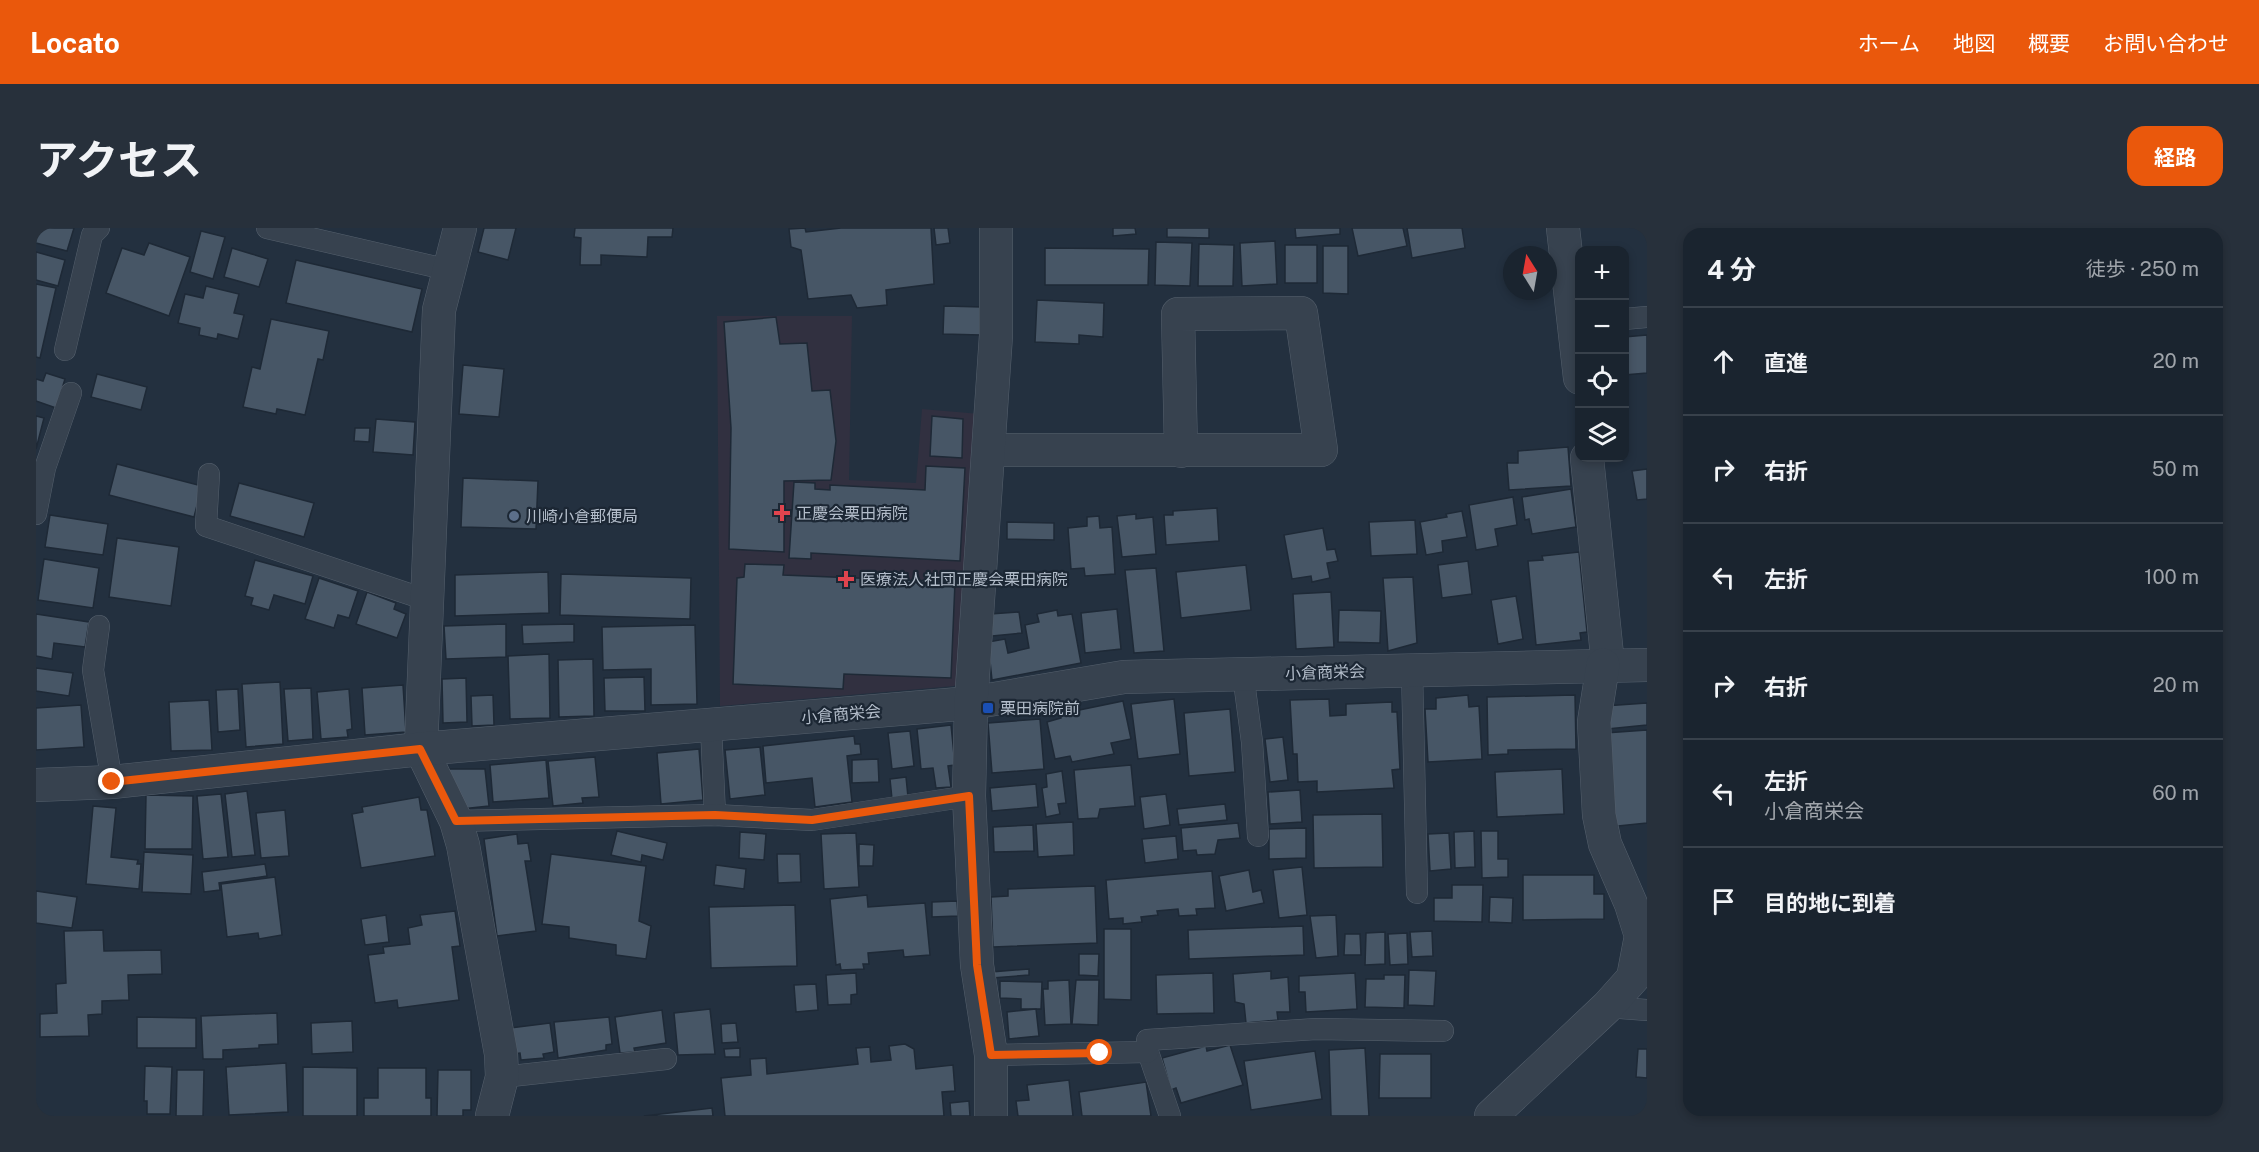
<!DOCTYPE html>
<html lang="ja">
<meta charset="utf-8">
<style>
body{margin:0;font-family:"Public Sans","Noto Sans JP",sans-serif;background:#27303b;color:#f1f3f6}
.controls{position:absolute;right:18px;top:18px;display:grid;overflow:hidden;border-radius:12px;box-shadow:0 3px 9px #0003}
.controls button{width:54px;height:54px;display:grid;place-items:center;padding:0;border:0;border-bottom:2px solid #38414b;background:#1a242f;color:#f1f3f6;font:30px sans-serif}
.compass{position:absolute;left:1467px;top:18px;width:54px;height:54px;border-radius:50%;background:#1a242f;box-shadow:0 3px 9px #0003;rotate:349deg}
.stop{position:absolute;width:18px;height:18px;margin:-14px;border:4px solid #ea580c;border-radius:50%;background:#fff}
.stop.end{background:#ea580c;border-color:#fff;box-shadow:0 2px 6px #0008}
.list{margin:0;padding:0;list-style:none}
h2{display:flex;justify-content:space-between;align-items:center;height:78px;margin:0;padding:0 24px;font-size:26px}
h2 small{font-size:20px;font-weight:400;color:#9fa4aa}
.list li{display:grid;grid-template-columns:39px 1fr auto;gap:18px;align-items:center;box-sizing:border-box;height:108px;padding:0 24px;border-top:2px solid #38414b}
.list b{display:block;font-size:22px;white-space:nowrap}
.list p{margin:0;font-size:20px;white-space:nowrap;color:#9fa4aa}
.list em{font-size:20px;font-style:normal;color:#9fa4aa}
.icon{flex:none;width:33px;height:33px;fill:none;stroke:currentColor;stroke-width:2;stroke-linecap:round;stroke-linejoin:round}
.map{position:relative;flex:none;width:1611px;height:888px;overflow:hidden;border-radius:18px}
header{display:flex;align-items:center;gap:36px;box-sizing:border-box;height:84px;padding:0 30px;background:#ea580c;color:#fff}
header strong{font-size:28px}
nav{display:flex;gap:33px;margin-inline-start:auto;font-size:21px}
.intro{display:flex;align-items:center;justify-content:space-between;box-sizing:border-box;height:144px;padding:0 36px}
h1{margin:0;font-size:42px}
.button{padding:15px 27px;border-radius:18px;background:#ea580c;color:#fff;font-size:21px;font-weight:700}
main{display:flex;gap:36px;padding:0 36px}
aside{flex:1;background:#1a242f;border-radius:18px;box-shadow:0 3px 9px #0003}
.map>svg:first-child{display:block}
.medical{fill:#313040}
.building{fill:#475666;stroke:#1e2936;stroke-width:1.5}
.lines{fill:none;stroke-linecap:round;stroke-linejoin:round}
.lane-casing{stroke:#55606d;stroke-width:22}
.street-casing{stroke:#55606d;stroke-width:34}
.lane{stroke:#37424f;stroke-width:21}
.street{stroke:#37424f;stroke-width:33}
.route{stroke:#ea580c;stroke-width:8}
.health-dot{fill:#e0444e;stroke:#1c2734;stroke-width:2}
.service-dot{fill:#5c6f8a;stroke:#1c2734;stroke-width:2}
.transit-dot{fill:#1a4fb4;stroke:#1c2734;stroke-width:2}
.labels{text-anchor:middle;stroke-width:4.5;stroke-linejoin:round;paint-order:stroke}
.poi-label{font-size:16px;fill:#b3bdca;stroke:#1c2734;text-anchor:start}
.street-label{font-size:16px;fill:#b3bdca;stroke:#1c2734}
</style>
<header>
<strong>Locato</strong>
<nav><a>ホーム</a><a>地図</a><a>概要</a><a>お問い合わせ</a></nav>
</header>
<div class="intro"><h1>アクセス</h1><a class="button">経路</a></div>
<main>
<div class="map">
<svg width="1611" height="888" viewBox="0 0 1611 888">
<rect width="100%" height="100%" fill="#23303f"/>
<polygon class="medical" points="681,88 816,88 813,252 880,255 886,181 944,186 932,447 918,458 684,478"/>
<g class="building">
<polygon points="0,0 38,0 31,23 0,15"/>
<polygon points="448,0 480,0 472,32 442,24"/>
<polygon points="539,0 637,0 636,9 612,9 611,29 565,27 565,37 544,37 545,10 538,9"/>
<polygon points="769,0 770,4 805,0 895,0 898,56 850,62 851,77 821,80 815,67 772,71 765,22 755,19 753,1"/>
<polygon points="898,0 912,0 914,15 900,17"/>
<polygon points="1077,0 1099,0 1100,6 1077,8"/>
<polygon points="1131,0 1173,0 1173,10 1131,9"/>
<polygon points="1259,0 1304,0 1304,6 1260,10"/>
<polygon points="1316,0 1367,0 1371,18 1322,28"/>
<polygon points="1371,0 1426,0 1429,20 1376,30"/>
<polygon points="165,3 189,9 177,51 154,44"/>
<polygon points="1239,13 1241,56 1206,58 1204,15"/>
<polygon points="1120,14 1156,15 1154,58 1119,57"/>
<polygon points="113,15 154,29 133,88 70,65 86,20 108,27"/>
<polygon points="1163,16 1198,17 1197,58 1162,58"/>
<rect x="1249" y="17" width="32" height="38"/>
<polygon points="1287,18 1312,18 1312,66 1287,65"/>
<polygon points="196,20 232,31 223,59 188,49"/>
<polygon points="1009,20 1113,21 1112,57 1009,57"/>
<polygon points="0,24 29,32 22,58 0,52"/>
<polygon points="260,32 386,61 376,104 250,75"/>
<polygon points="0,56 20,60 4,130 0,129"/>
<polygon points="170,58 203,66 198,85 208,87 202,111 182,106 181,111 163,107 164,100 142,95 149,66 167,70"/>
<polygon points="1001,72 1068,75 1067,109 1043,107 1043,116 999,114"/>
<polygon points="908,78 946,79 945,107 907,106"/>
<polygon points="740,89 744,116 771,115 776,163 794,162 800,213 795,252 748,253 748,324 693,321 695,200 688,94"/>
<polygon points="235,91 293,103 287,132 282,131 269,187 241,181 240,186 207,179 216,139 224,141"/>
<polygon points="1611,107 1611,145 1588,147 1588,109"/>
<polygon points="427,137 468,141 463,189 423,186"/>
<polygon points="10,145 29,151 20,180 0,173 0,151 7,153"/>
<polygon points="61,146 111,159 105,182 55,169"/>
<polygon points="0,188 8,190 0,221"/>
<polygon points="896,188 927,191 926,230 894,228"/>
<polygon points="340,191 379,194 377,227 337,224"/>
<polygon points="319,200 334,200 333,214 318,213"/>
<polygon points="1532,219 1535,258 1473,262 1471,235 1482,235 1482,223"/>
<polygon points="81,236 166,258 158,289 73,267"/>
<polygon points="890,238 929,240 924,333 775,325 775,331 753,330 758,254 779,255 779,261 794,262 794,257 889,262"/>
<polygon points="1611,241 1611,271 1601,272 1596,243"/>
<polygon points="427,250 502,253 500,301 425,299"/>
<polygon points="203,255 278,275 268,309 194,288"/>
<polygon points="1535,261 1540,299 1496,306 1493,291 1489,292 1486,269"/>
<polygon points="1477,269 1481,297 1459,301 1462,318 1440,322 1433,277"/>
<polygon points="1181,280 1183,313 1130,317 1128,287 1137,287 1137,283"/>
<polygon points="1426,283 1431,309 1406,313 1407,324 1390,327 1384,294 1411,289 1410,286"/>
<polygon points="1100,286 1100,291 1117,289 1120,326 1086,329 1081,288"/>
<polygon points="14,287 72,296 67,327 9,319"/>
<polygon points="1063,288 1064,300 1076,299 1079,346 1049,348 1048,340 1035,341 1032,300 1051,298 1051,289"/>
<polygon points="1379,292 1381,326 1335,328 1333,294"/>
<polygon points="971,294 1018,295 1018,312 971,311"/>
<polygon points="1287,300 1291,322 1299,321 1302,333 1291,335 1294,350 1276,354 1275,348 1256,351 1248,307"/>
<polygon points="81,310 143,319 135,378 73,369"/>
<polygon points="1543,324 1551,404 1544,405 1545,412 1500,417 1492,333 1507,332 1506,328"/>
<polygon points="8,331 63,340 57,380 2,372"/>
<polygon points="219,332 277,348 269,376 238,367 233,382 215,377 217,370 209,368"/>
<polygon points="1432,333 1436,366 1406,370 1402,337"/>
<polygon points="709,336 748,337 747,347 919,354 915,450 808,446 807,461 697,456 701,350 708,349"/>
<polygon points="1210,337 1215,382 1145,390 1140,344"/>
<polygon points="1120,340 1128,423 1098,425 1089,342"/>
<polygon points="512,344 513,385 419,388 419,347"/>
<polygon points="1018,345 1019,358 991,359 991,347"/>
<polygon points="525,346 655,350 654,391 524,387"/>
<polygon points="1377,349 1381,415 1352,423 1347,350"/>
<polygon points="283,350 322,363 313,390 302,387 298,400 269,391"/>
<polygon points="331,364 360,375 358,381 370,386 361,410 320,396"/>
<polygon points="1295,364 1298,419 1260,421 1257,366"/>
<polygon points="1480,368 1487,411 1462,416 1455,372"/>
<polygon points="1081,381 1085,421 1049,425 1045,385"/>
<polygon points="1021,382 1022,388 1036,386 1045,435 956,452 952,414 969,411 972,425 993,420 989,397 1003,394 1001,386"/>
<polygon points="1303,382 1345,383 1344,415 1302,414"/>
<polygon points="983,384 986,405 956,408 954,386"/>
<polygon points="0,386 53,394 49,419 18,415 16,431 0,428"/>
<polygon points="470,396 470,429 410,431 408,398"/>
<polygon points="538,396 538,414 487,416 486,397"/>
<polygon points="659,397 661,476 615,477 615,441 567,442 566,399"/>
<polygon points="513,426 514,490 474,491 472,428"/>
<polygon points="557,431 558,488 523,489 522,432"/>
<polygon points="0,440 37,445 33,468 0,463"/>
<polygon points="608,449 609,483 569,483 568,450"/>
<polygon points="430,450 431,494 407,495 406,451"/>
<polygon points="244,454 247,516 210,519 206,456"/>
<polygon points="367,457 370,504 329,507 326,460"/>
<polygon points="275,460 277,511 252,513 248,461"/>
<polygon points="202,461 204,502 182,504 180,462"/>
<polygon points="313,461 316,501 311,502 312,509 285,511 281,464"/>
<polygon points="457,467 458,497 436,498 435,468"/>
<polygon points="1432,467 1433,479 1443,478 1446,531 1392,534 1389,481 1400,481 1400,470"/>
<polygon points="1539,467 1540,521 1472,522 1472,526 1452,527 1451,469"/>
<polygon points="1138,471 1144,526 1102,531 1095,476"/>
<polygon points="1293,471 1294,488 1310,487 1310,476 1356,474 1356,484 1361,484 1364,541 1356,542 1358,560 1281,564 1281,553 1262,554 1261,526 1257,526 1254,472"/>
<polygon points="173,472 176,522 135,523 133,474"/>
<polygon points="1087,473 1095,511 1075,515 1078,526 1036,534 1034,528 1019,531 1011,494 1025,490 1024,486"/>
<polygon points="1611,475 1611,497 1571,501 1568,478"/>
<polygon points="45,477 48,519 0,522 0,480"/>
<polygon points="1194,481 1199,544 1153,548 1148,485"/>
<polygon points="1004,491 1008,541 956,545 952,495"/>
<polygon points="915,497 919,537 912,538 915,559 900,560 897,540 885,541 881,501"/>
<polygon points="1611,502 1611,595 1582,598 1577,592 1569,505"/>
<polygon points="874,503 878,538 856,541 852,505"/>
<polygon points="818,508 819,516 824,516 825,526 811,528 816,574 779,579 776,550 730,555 727,518"/>
<polygon points="1247,509 1252,552 1234,554 1229,511"/>
<polygon points="724,519 729,567 694,571 689,522"/>
<polygon points="663,521 667,572 625,576 621,525"/>
<polygon points="559,529 563,569 546,570 547,575 517,578 512,533"/>
<polygon points="842,531 843,554 816,555 816,532"/>
<polygon points="510,532 513,570 457,574 454,537"/>
<polygon points="1095,537 1099,578 1064,581 1062,590 1042,591 1038,542"/>
<polygon points="401,541 449,541 453,578 425,581"/>
<polygon points="1526,541 1528,586 1461,589 1459,544"/>
<polygon points="1026,543 1030,575 1022,576 1024,586 1010,589 1006,560 1011,559 1010,546"/>
<polygon points="870,549 872,569 856,571 854,551"/>
<polygon points="1000,556 1002,579 956,583 954,560"/>
<polygon points="1264,562 1266,594 1234,596 1232,564"/>
<polygon points="211,563 219,627 196,629 189,566"/>
<polygon points="185,566 192,629 167,631 161,568"/>
<polygon points="1130,566 1134,597 1108,601 1104,569"/>
<polygon points="110,567 157,568 156,621 109,621"/>
<polygon points="383,569 385,582 391,582 399,628 325,640 316,586 327,584 326,579"/>
<polygon points="1189,576 1191,592 1143,597 1141,581"/>
<polygon points="57,578 80,580 75,629 102,632 101,636 105,636 103,661 50,656"/>
<polygon points="249,582 253,628 225,630 220,585"/>
<polygon points="1346,586 1347,639 1278,640 1277,587"/>
<polygon points="1037,594 1038,627 1002,629 1000,596"/>
<polygon points="1202,595 1204,610 1182,612 1179,626 1161,627 1160,622 1147,623 1145,600"/>
<polygon points="997,597 998,623 958,624 957,599"/>
<polygon points="1270,600 1270,630 1233,631 1233,601"/>
<polygon points="581,603 631,615 627,632 606,627 605,634 575,627"/>
<polygon points="1438,603 1439,639 1419,640 1418,604"/>
<polygon points="1445,603 1462,603 1462,631 1472,631 1472,649 1446,650"/>
<polygon points="704,604 730,606 728,632 703,630"/>
<polygon points="820,605 823,659 788,661 785,606"/>
<polygon points="1413,605 1415,641 1394,643 1392,606"/>
<polygon points="481,606 482,616 492,615 495,633 489,633 500,703 461,708 448,611"/>
<polygon points="1140,608 1142,631 1109,635 1106,611"/>
<polygon points="823,616 838,617 837,638 823,638"/>
<polygon points="108,624 157,627 155,666 106,664"/>
<polygon points="515,626 610,638 603,693 615,698 610,731 580,727 580,717 533,710 533,699 506,696"/>
<polygon points="741,626 764,626 765,654 742,655"/>
<polygon points="229,636 231,648 183,655 184,662 168,664 166,644"/>
<polygon points="680,637 710,641 708,661 678,657"/>
<polygon points="1266,639 1271,687 1243,690 1237,642"/>
<polygon points="1213,642 1217,664 1225,662 1228,675 1190,683 1183,648"/>
<polygon points="1176,643 1179,680 1160,681 1161,687 1143,688 1142,681 1121,683 1122,687 1105,689 1106,694 1087,696 1087,690 1073,691 1070,652"/>
<polygon points="1487,647 1558,647 1558,666 1568,666 1568,691 1487,692"/>
<polygon points="239,649 246,707 223,711 222,705 191,709 185,656"/>
<polygon points="1416,657 1447,657 1446,694 1398,693 1398,670 1416,670"/>
<polygon points="1059,658 1061,715 957,719 955,669 972,668 972,661"/>
<polygon points="0,663 41,669 36,700 0,695"/>
<polygon points="831,667 832,679 889,675 894,727 868,729 867,722 832,725 833,736 827,736 828,741 805,742 804,736 800,737 794,671"/>
<polygon points="1454,669 1477,670 1476,695 1453,694"/>
<polygon points="921,673 922,688 896,689 896,674"/>
<polygon points="759,677 761,738 675,740 673,679"/>
<polygon points="419,683 424,718 416,719 423,772 362,780 361,772 339,775 332,727 348,725 347,719 374,716 372,700 386,697 384,687"/>
<polygon points="350,687 353,714 329,717 325,691"/>
<polygon points="1300,687 1302,728 1280,730 1274,688"/>
<polygon points="1267,698 1268,727 1153,731 1152,702"/>
<polygon points="1068,701 1095,701 1095,772 1068,771"/>
<polygon points="67,702 68,723 125,722 126,746 92,747 93,772 66,773 66,786 52,787 53,808 4,809 4,786 21,785 20,756 30,755 28,703"/>
<polygon points="1396,703 1397,728 1376,729 1374,704"/>
<polygon points="1349,704 1349,736 1329,737 1330,705"/>
<polygon points="1371,705 1372,736 1354,737 1352,706"/>
<polygon points="1309,706 1324,706 1325,727 1308,727"/>
<polygon points="1043,726 1063,726 1062,748 1043,747"/>
<polygon points="993,741 993,747 956,750 955,744"/>
<polygon points="1373,742 1400,743 1398,778 1372,777"/>
<polygon points="1235,743 1235,751 1252,749 1254,784 1241,784 1242,792 1210,795 1208,776 1199,774 1197,746"/>
<polygon points="820,745 821,766 815,767 815,776 792,777 790,747"/>
<polygon points="1177,745 1178,785 1121,786 1120,747"/>
<polygon points="1319,745 1321,781 1270,784 1269,764 1263,764 1263,748"/>
<polygon points="1348,747 1369,747 1368,780 1329,779 1330,751 1348,751"/>
<polygon points="1033,752 1035,796 1009,797 1007,761 1012,761 1012,753"/>
<polygon points="1040,752 1063,752 1062,797 1036,796"/>
<polygon points="964,753 1006,754 1005,781 985,781 985,771 964,770"/>
<polygon points="780,756 782,782 760,784 758,757"/>
<polygon points="674,781 679,826 642,827 638,785"/>
<polygon points="1000,781 1003,808 973,811 971,784"/>
<polygon points="626,782 630,815 598,820 599,824 584,825 579,789"/>
<polygon points="241,785 242,816 223,817 223,820 187,822 187,831 167,831 165,788"/>
<polygon points="101,789 160,790 160,820 101,820"/>
<polygon points="573,789 576,816 570,817 570,822 522,830 518,794"/>
<polygon points="316,793 317,824 276,826 275,795"/>
<polygon points="514,795 518,824 507,826 508,830 485,832 484,825 477,826 474,800"/>
<polygon points="700,795 702,814 686,815 685,796"/>
<polygon points="869,816 878,821 880,841 917,837 919,863 906,864 908,888 689,888 685,850 715,847 714,831 730,830 731,846 822,836 820,820 834,819 835,834 855,832 853,818"/>
<polygon points="1194,817 1207,857 1145,875 1140,860 1135,862 1126,830 1170,818 1171,823"/>
<polygon points="704,820 704,829 689,829 688,821"/>
<polygon points="1329,820 1333,888 1295,888 1293,822"/>
<polygon points="1602,821 1611,821 1611,850 1600,849"/>
<polygon points="1279,823 1286,871 1215,882 1208,833"/>
<polygon points="1344,826 1395,826 1395,870 1343,870"/>
<polygon points="250,835 252,884 193,887 190,839"/>
<polygon points="109,838 136,839 134,886 111,886 111,873 108,873"/>
<polygon points="267,839 321,840 321,888 267,888"/>
<polygon points="342,840 390,840 390,870 395,870 395,888 328,888 328,870 342,870"/>
<polygon points="141,842 168,842 167,888 140,888"/>
<polygon points="402,842 435,842 435,882 427,882 427,888 401,888"/>
<polygon points="1033,852 1037,888 982,888 980,873 993,872 991,857"/>
<polygon points="1110,854 1115,888 1046,888 1043,864"/>
<polygon points="933,873 934,888 915,888 914,875"/>
<polygon points="676,880 677,888 608,888"/>
</g>
<g class="lines">
<g class="lane-casing">
<g id="lane">
<polyline points="231,0 413,42"/>
<polyline points="1588,91 1611,89"/>
<polyline points="29,122 56,7 63,0"/>
<polyline points="173,246 170,298 391,372"/>
<polyline points="0,286 9,240 35,165"/>
<polyline points="63,398 57,442 76,554"/>
<polyline points="1376,442 1381,665"/>
<polyline points="1207,446 1216,514 1222,608"/>
<polyline points="675,498 679,587"/>
<polyline points="420,593 679,587 776,592 933,568"/>
<polyline points="1571,779 1611,782"/>
<polyline points="1112,824 1134,888"/>
<polyline points="955,827 1112,824 1111,812 1280,801 1407,803"/>
<polyline points="466,849 630,831"/>
</g>
</g>
<g class="street-casing">
<g id="street">
<polyline points="424,0 403,82 385,521 420,593 427,617 465,826 466,849 456,888"/>
<polyline points="1527,0 1544,150"/>
<polyline points="953,222 1285,222 1265,85 1142,86 1145,223"/>
<polyline points="1551,230 1572,437"/>
<polyline points="0,557 76,554 385,521 935,475 1088,449 1611,437"/>
<polyline points="955,888 955,827 941,737 933,568 935,475 960,107 960,0"/>
<polyline points="1455,888 1571,779 1597,750 1605,708 1595,676 1569,616 1563,587 1558,494 1567,437"/>
</g>
</g>
<use href="#lane" class="lane"/>
<use href="#street" class="street"/>
</g>
<g class="lines">
<polyline class="route" points="76,554 384,521 420,593 679,587 776,592 933,568 941,737 955,827 1064,825"/>
</g>
<g class="health-dot">
<path d="M743 276h6v6h6v6h-6v6h-6v-6h-6v-6h6z"/>
<path d="M807 342h6v6h6v6h-6v6h-6v-6h-6v-6h6z"/>
</g>
<circle class="service-dot" cx="478" cy="288" r="6"/>
<rect class="transit-dot" x="946" y="474" width="12" height="12" rx="3"/>
<g class="labels">
<g class="poi-label">
<text x="760" y="291">正慶会栗田病院</text>
<text x="490" y="294">川崎小倉郵便局</text>
<text x="824" y="357">医療法人社団正慶会栗田病院</text>
<text x="964" y="486">栗田病院前</text>
</g>
<g class="street-label">
<text transform="translate(1289 444) rotate(-2)" y="6">小倉商栄会</text>
<text transform="translate(805 486) rotate(-5)" y="6">小倉商栄会</text>
</g>
</g>
</svg>
<div class="controls">
<button>+</button>
<button>−</button>
<button><svg class="icon" aria-label="locate" viewBox="0 0 24 24"><circle cx="12" cy="12" r="6"/><path d="M12 2v4M12 18v4M2 12h4M18 12h4"/></svg></button>
<button><svg class="icon" aria-label="layers" viewBox="0 0 24 24"><path d="M12 4l9 5-9 5-9-5zM3 14l9 5 9-5"/></svg></button>
</div>
<svg class="compass" viewBox="-18 -18 36 36"><path d="M0-13l5 13h-10z" fill="#e53935"/><path d="M0 13l5-13h-10z" fill="#9fa4aa"/></svg>
<div class="stop" style="left:1064px;top:825px"></div>
<div class="stop end" style="left:76px;top:554px"></div>
</div>
<aside>
<h2>4 分<small>徒歩 · 250 m</small></h2>
<ul class="list">
<li><svg class="icon" aria-label="ahead" viewBox="0 0 24 24"><path d="M12 20V5M6 11l6-6 6 6"/></svg><div><b>直進</b></div><em>20 m</em></li>
<li><svg class="icon" aria-label="right" viewBox="0 0 24 24"><path d="M7 20v-9h11M14 6l5 5-5 5"/></svg><div><b>右折</b></div><em>50 m</em></li>
<li><svg class="icon" aria-label="left" viewBox="0 0 24 24"><path d="M17 20v-9H6M10 6l-5 5 5 5"/></svg><div><b>左折</b></div><em>100 m</em></li>
<li><svg class="icon" aria-label="right" viewBox="0 0 24 24"><path d="M7 20v-9h11M14 6l5 5-5 5"/></svg><div><b>右折</b></div><em>20 m</em></li>
<li><svg class="icon" aria-label="left" viewBox="0 0 24 24"><path d="M17 20v-9H6M10 6l-5 5 5 5"/></svg><div><b>左折</b><p>小倉商栄会</p></div><em>60 m</em></li>
<li><svg class="icon" aria-label="arrive" viewBox="0 0 24 24"><path d="M6 21V4h12l-3 4 3 4H6"/></svg><div><b>目的地に到着</b></div></li>
</ul>
</aside>
</main>
